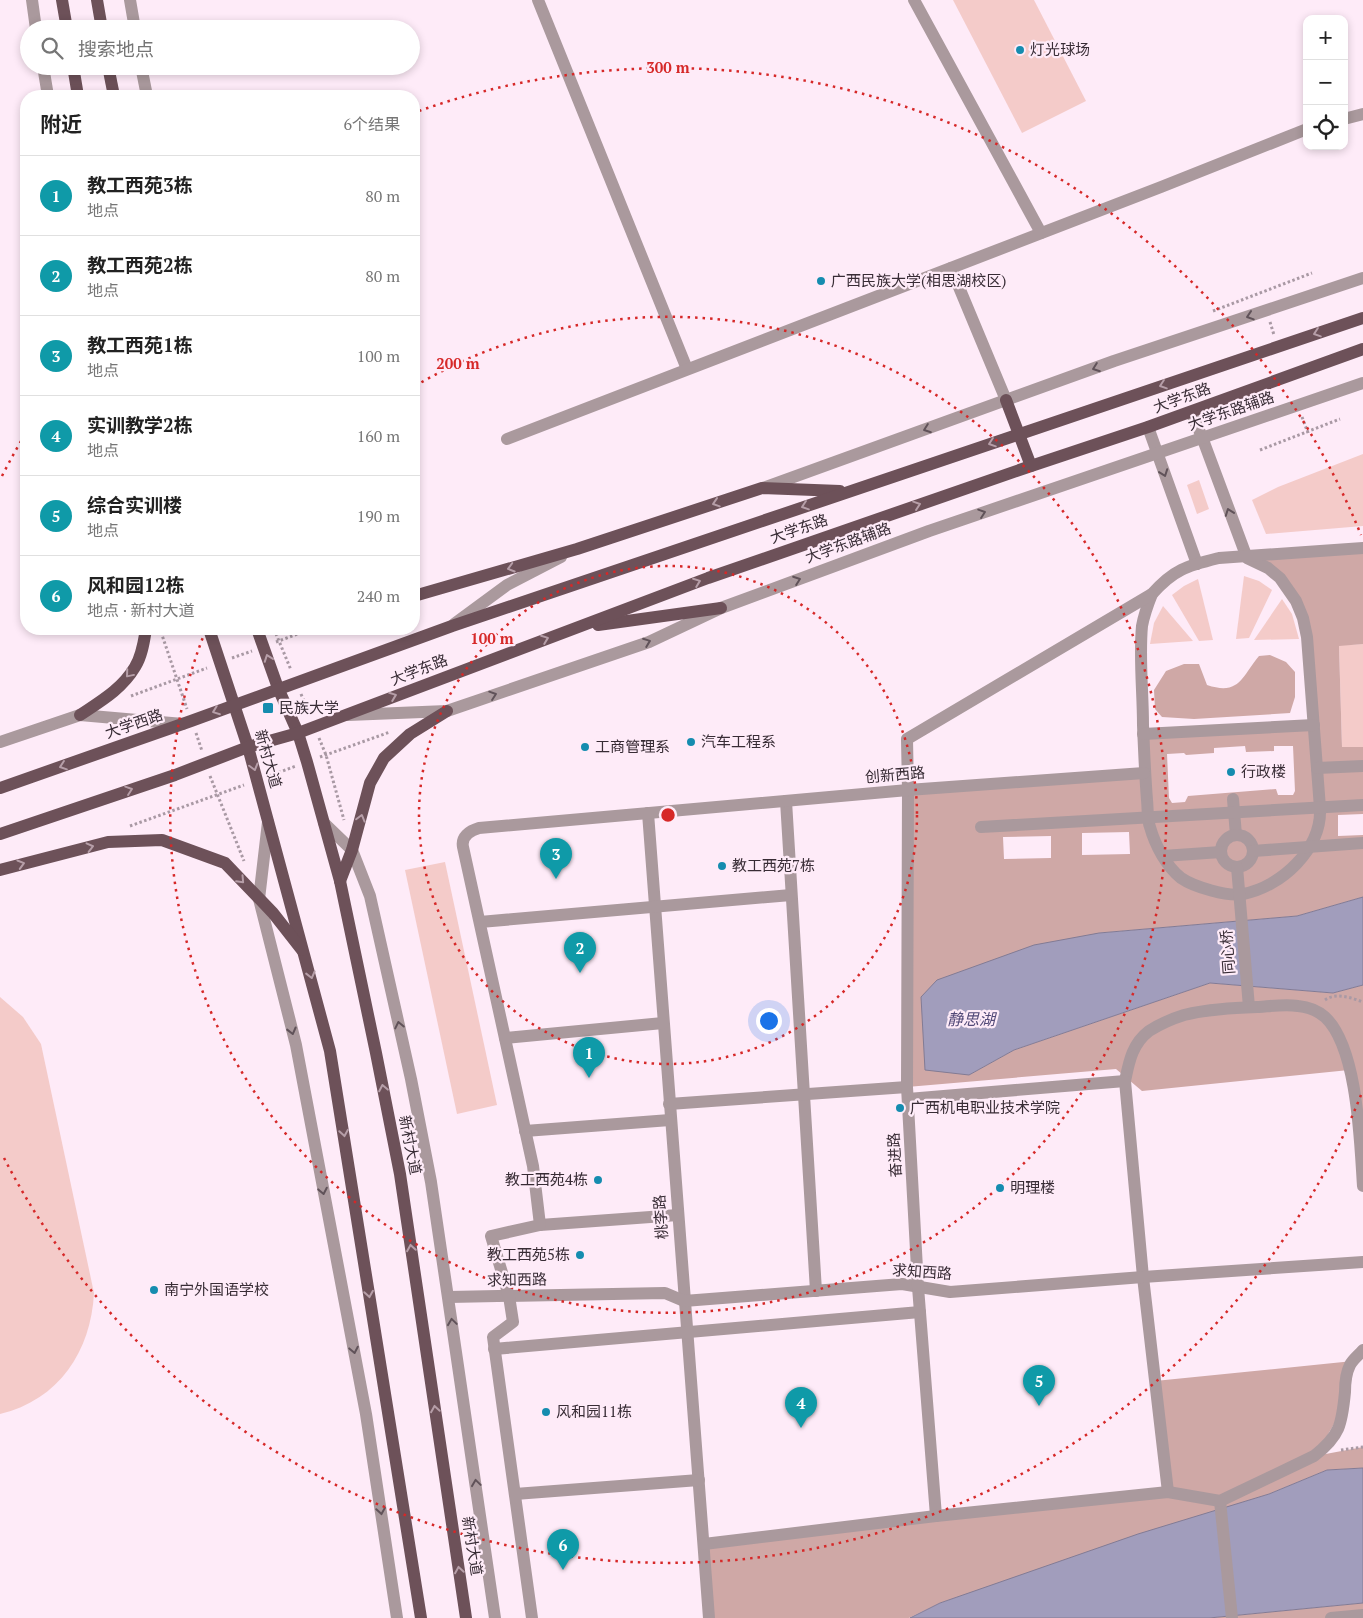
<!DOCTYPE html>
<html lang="zh">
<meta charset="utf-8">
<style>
body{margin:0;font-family:"PT Serif","Noto Sans SC",serif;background:#f2f2f2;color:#222}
.controls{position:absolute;right:15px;top:15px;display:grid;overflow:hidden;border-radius:10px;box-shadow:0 2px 8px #0003}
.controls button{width:45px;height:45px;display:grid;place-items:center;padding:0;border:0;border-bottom:1px solid #e0e0e0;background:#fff;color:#222;font:25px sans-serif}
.you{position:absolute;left:768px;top:1020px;width:18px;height:18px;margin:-12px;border:4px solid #fff;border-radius:50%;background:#1a73e8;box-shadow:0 0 0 8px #1a73e833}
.badge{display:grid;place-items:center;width:32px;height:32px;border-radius:50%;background:#1a73e8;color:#fff;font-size:16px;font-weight:700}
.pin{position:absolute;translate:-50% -41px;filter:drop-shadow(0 1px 2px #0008)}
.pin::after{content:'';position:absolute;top:26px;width:18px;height:15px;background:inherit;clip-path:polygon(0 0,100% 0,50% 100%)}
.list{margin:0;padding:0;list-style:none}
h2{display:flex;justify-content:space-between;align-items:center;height:65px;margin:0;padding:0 20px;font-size:21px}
h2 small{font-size:16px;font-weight:400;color:#767676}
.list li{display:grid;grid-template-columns:32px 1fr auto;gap:15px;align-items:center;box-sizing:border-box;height:80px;padding:0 20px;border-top:1px solid #e0e0e0}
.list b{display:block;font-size:19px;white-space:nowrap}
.list p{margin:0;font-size:16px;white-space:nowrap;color:#767676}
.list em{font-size:16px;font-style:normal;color:#767676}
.icon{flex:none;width:28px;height:28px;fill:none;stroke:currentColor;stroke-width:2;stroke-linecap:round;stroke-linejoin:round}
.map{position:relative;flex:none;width:1363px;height:1618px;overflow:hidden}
.search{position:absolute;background:#fff;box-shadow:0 2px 8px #0003;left:20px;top:20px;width:400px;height:55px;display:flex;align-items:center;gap:12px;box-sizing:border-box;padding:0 18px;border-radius:28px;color:#767676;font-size:19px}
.panel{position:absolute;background:#fff;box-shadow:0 2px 8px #0003;left:20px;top:90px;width:400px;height:545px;border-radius:20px}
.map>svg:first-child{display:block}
.green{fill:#f4cbc9}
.forest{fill:#cfa8a6;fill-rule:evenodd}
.water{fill:#a19dbc;stroke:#827b94}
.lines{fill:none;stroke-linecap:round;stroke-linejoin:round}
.path{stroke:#a999a4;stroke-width:3;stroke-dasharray:2.5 2.5;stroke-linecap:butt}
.minor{stroke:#aa999d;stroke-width:12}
.major{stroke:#6d5159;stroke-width:12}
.oneway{stroke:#605259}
.oneway2{stroke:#b69ea8}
.ring{fill:none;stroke:#d62828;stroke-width:2.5;stroke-dasharray:2.5 5}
.poi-dot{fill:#158caf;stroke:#feebf8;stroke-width:2}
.labels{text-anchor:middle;stroke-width:4.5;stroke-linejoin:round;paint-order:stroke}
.poi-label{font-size:15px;fill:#382c35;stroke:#feebf8;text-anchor:start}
.street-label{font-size:15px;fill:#382c35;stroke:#feebf8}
.water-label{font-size:16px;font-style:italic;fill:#534a78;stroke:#feebf8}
.centre{fill:#d62828;stroke:#feebf8;stroke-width:2.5}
.ring-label{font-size:15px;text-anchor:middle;font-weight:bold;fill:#d62828;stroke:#feebf8;stroke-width:4.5;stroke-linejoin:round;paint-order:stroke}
</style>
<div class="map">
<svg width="1363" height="1618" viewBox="0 0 1363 1618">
<rect width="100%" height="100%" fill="#feebf8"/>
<g class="green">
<polygon points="953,0 1034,0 1086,101 1022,133"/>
<polygon points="1363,454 1363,526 1266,534 1252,500 1278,487"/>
<polygon points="1199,480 1209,509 1197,514 1187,485"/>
<polygon points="1244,576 1259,581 1272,590 1249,638 1236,639"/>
<polygon points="1198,579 1213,640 1199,641 1172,595 1184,586"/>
<polygon points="1282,599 1292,614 1299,639 1254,640"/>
<polygon points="1163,606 1193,641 1150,644 1154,623"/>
<polygon points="1363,644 1363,747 1342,747 1339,645"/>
<polygon points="445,862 497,1105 457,1114 405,870"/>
<path d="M0 997 23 1017 41 1044 94 1293C91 1351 59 1400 0 1414Z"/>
</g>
<g class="forest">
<path d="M1363 548V644L1339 646 1342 747H1363V814L1338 815V836L1363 835V897L1297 916 1099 933 969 1075 1014 1050 1210 983 1333 993 1363 985V1186L1349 1070 1142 1091 1116 1069 907 1087 908 790 1144 773 1143 734 1313 725 1307 637 1285 585 1247 558ZM1245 746 1246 752 1274 751V746H1293L1295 791 1293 795H1278L1276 789 1188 796 1185 802 1172 803 1169 798 1167 754 1184 753 1186 755 1214 753V748ZM1129 832 1130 854 1082 855V833ZM1051 836V858L1004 859 1003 837Z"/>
<path d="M1270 655 1286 662 1295 672V697L1290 713 1194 719 1162 717 1155 709 1154 690 1166 671 1184 664H1199L1207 685C1240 696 1242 676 1259 656Z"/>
<polygon points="1353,1361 1343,1409 1315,1456 1363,1447 1363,1468 1327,1470 1269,1494 940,1603 909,1618 709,1618 704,1544 1168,1492 1155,1381"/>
<polygon points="1363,1603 1363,1615 1331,1618 1209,1618"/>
</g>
<g class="water">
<polygon points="1363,897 1363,985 1333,993 1210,983 1014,1050 969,1075 925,1070 921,997 937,980 1034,945 1099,933 1297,916"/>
<polygon points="1363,1468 1363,1603 1209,1618 910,1618 940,1603 1138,1534 1269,1494 1327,1470"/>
</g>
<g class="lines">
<g class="path">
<polyline points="1213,311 1312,273"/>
<polyline points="1270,322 1274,335"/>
<polyline points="1302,417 1308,433"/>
<polyline points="1260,450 1340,419"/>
<polyline points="274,629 291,670"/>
<polyline points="161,632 187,709"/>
<polyline points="276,642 311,629"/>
<polyline points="232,658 252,651"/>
<polyline points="301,694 309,713"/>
<polyline points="131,696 207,668"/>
<polyline points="196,733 202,751"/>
<polyline points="319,738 326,755 344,820"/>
<polyline points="320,757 390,732"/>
<polyline points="210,776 244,861"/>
<polyline points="269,776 296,766"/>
<polyline points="130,826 244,785"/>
<path d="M1325 1000C1336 992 1352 998 1363 1002"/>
<polyline points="1341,1450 1363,1447"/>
</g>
<g class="minor">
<polyline points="32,0 36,29"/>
<polyline points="130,0 135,29"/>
<polyline points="538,0 687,369"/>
<polyline points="914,0 1041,233"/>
<polyline points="43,66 48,96"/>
<polyline points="141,66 147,96"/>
<polyline points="1344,119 1363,114"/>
<polyline points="951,268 1006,400"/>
<polyline points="1148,427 1197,564"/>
<polyline points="507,439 1161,187 1307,129"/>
<polyline points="763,488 1114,361 1363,278"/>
<path d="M1152 594C1148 604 1144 615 1142 626 1139 658 1143 692 1143 725 1144 750 1145 775 1147 800 1148 809 1147 819 1150 827 1155 845 1166 866 1181 878 1194 887 1228 897 1243 894 1281 887 1322 849 1320 808L1307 637 1303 618 1296 601 1280 578 1268 568 1247 558 1202 437 1191 412"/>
<polyline points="454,624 507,585 561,557"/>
<polyline points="348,715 447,711 649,642 721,608 929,531 1363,383"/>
<polyline points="1143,734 1314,725"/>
<polyline points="0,742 80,715 183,724"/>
<polyline points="1317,768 1363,766"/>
<polyline points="1233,799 1236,835"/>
<polyline points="786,801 816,1291"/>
<polyline points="648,813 709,1618"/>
<polyline points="268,822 259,899 296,1045 366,1414 397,1618"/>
<polyline points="324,823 352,850 370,896 411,1079 431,1182 495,1618"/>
<polyline points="981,827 1363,805"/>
<circle cx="1237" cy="851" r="16"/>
<polyline points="1253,851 1363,843"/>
<polyline points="1163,856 1221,852"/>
<polyline points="1237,867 1249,1007"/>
<polyline points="480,922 791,895"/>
<polyline points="505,1038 663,1023"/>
<path d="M1125 1081C1129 1062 1132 1044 1149 1031 1160 1024 1171 1019 1184 1015 1208 1009 1235 1008 1259 1007 1272 1006 1285 1004 1298 1006 1308 1007 1317 1010 1325 1017 1358 1048 1360 1143 1363 1186"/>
<polyline points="908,1099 1125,1081 1143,1277 1168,1492"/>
<polyline points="669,1104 907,1087"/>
<polyline points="525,1131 670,1120"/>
<polyline points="540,1225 678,1215"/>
<polyline points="449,1297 665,1293 684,1301 902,1284 950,1292 1143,1277 1363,1262"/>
<polyline points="494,1349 920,1312"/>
<polyline points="515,1494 699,1480"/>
<polyline points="1220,1501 1232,1618"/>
<path d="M936 1516 918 1287 907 1087 908 790 907 739 1152 594C1174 569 1187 566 1219 558L1363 548"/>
<path d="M704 1544 936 1516 1168 1492 1220 1501 1314 1456C1340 1436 1342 1424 1345 1392 1345 1383 1346 1373 1350 1365 1353 1359 1359 1355 1363 1350"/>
<path d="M532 1618 493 1337 513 1322 509 1296 491 1236 540 1225 533 1166 463 847C461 837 469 831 479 828L908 790 1144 773"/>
<polyline points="1331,1618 1363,1615"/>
</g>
<g class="major">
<polyline points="62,0 67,29"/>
<polyline points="97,0 102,29"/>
<polyline points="73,66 78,96"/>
<polyline points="108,66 114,96"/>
<polyline points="1006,400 1031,466"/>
<polyline points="414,596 577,549 762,488 840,491"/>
<polyline points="598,625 721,608"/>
<polyline points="209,629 248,747 330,1051 421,1618"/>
<polyline points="257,629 278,688 298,733 307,762 340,881 376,1053 400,1174 466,1618"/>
<path d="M80 715C101 701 122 689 135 667 142 656 144 641 146 629"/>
<polyline points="0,788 191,721 452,626 1363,318"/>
<polyline points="0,834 175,775 248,747 298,733 708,578 1031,466 1148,427 1363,349"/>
<polyline points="0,870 108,842 162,840 225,863 273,913 302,950"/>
<polyline points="340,881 352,850 370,783 384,758 410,734 447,711"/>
</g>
</g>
<defs><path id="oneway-chevron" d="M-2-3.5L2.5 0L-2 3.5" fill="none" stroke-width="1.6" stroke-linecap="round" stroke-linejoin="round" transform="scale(1.25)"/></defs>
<g class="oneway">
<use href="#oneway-chevron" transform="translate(1250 316) rotate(162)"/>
<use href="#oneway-chevron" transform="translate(1096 368) rotate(160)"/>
<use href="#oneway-chevron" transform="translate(927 429) rotate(160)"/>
<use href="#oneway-chevron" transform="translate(1164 473) rotate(70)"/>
<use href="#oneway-chevron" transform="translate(1229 512) rotate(-110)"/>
<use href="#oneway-chevron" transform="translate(982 513) rotate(-19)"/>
<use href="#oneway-chevron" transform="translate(797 580) rotate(-20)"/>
<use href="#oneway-chevron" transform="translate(647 642) rotate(-21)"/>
<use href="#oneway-chevron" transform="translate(493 695) rotate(-19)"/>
<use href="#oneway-chevron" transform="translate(399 1025) rotate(-102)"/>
<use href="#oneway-chevron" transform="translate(292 1031) rotate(76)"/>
<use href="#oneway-chevron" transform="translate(323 1191) rotate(79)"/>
<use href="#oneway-chevron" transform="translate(452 1322) rotate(-98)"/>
<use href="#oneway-chevron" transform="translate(354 1350) rotate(79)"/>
<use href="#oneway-chevron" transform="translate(476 1483) rotate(-98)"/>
<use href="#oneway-chevron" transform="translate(381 1511) rotate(81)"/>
</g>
<g class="oneway2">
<use href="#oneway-chevron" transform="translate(1317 333) rotate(161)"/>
<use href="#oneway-chevron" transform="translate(1163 385) rotate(161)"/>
<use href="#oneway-chevron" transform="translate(992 443) rotate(161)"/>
<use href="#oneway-chevron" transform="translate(716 503) rotate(162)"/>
<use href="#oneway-chevron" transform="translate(917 505) rotate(-19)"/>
<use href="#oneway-chevron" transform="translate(805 506) rotate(161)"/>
<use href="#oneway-chevron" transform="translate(511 568) rotate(164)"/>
<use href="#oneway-chevron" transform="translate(697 582) rotate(-21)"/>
<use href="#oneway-chevron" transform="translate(545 639) rotate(-21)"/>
<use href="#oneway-chevron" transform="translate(268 658) rotate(-110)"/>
<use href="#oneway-chevron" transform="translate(129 674) rotate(130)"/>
<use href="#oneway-chevron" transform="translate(393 696) rotate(-21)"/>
<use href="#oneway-chevron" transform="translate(216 711) rotate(159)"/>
<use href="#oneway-chevron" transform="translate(63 766) rotate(161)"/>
<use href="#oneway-chevron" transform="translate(254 767) rotate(75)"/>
<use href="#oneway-chevron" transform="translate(129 790) rotate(-19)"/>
<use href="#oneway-chevron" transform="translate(361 818) rotate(-75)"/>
<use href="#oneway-chevron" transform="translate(90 847) rotate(-14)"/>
<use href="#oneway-chevron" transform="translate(21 864) rotate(-16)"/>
<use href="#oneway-chevron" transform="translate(241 880) rotate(47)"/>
<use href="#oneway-chevron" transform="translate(311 975) rotate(76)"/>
<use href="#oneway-chevron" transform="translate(383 1088) rotate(-101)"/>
<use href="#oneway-chevron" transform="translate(344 1133) rotate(81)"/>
<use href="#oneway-chevron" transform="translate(411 1248) rotate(-99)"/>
<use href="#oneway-chevron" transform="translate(369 1294) rotate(81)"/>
<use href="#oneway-chevron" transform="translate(435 1409) rotate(-99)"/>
<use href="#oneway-chevron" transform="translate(459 1570) rotate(-99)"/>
</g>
<g class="ring">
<circle cx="668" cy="815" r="249"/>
<path d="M415 386A498 498 0 1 1 205 632"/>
<path d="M1361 1095A747 747 0 0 1 2 1154M2 476A747 747 0 0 1 24 436M419 111A747 747 0 0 1 1361 535"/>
</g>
<g class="poi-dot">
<circle cx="1020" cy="50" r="5"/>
<circle cx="821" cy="281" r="5"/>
<rect x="262" y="702" width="12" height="12" rx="2.5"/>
<circle cx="691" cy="742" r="5"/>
<circle cx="585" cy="747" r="5"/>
<circle cx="1231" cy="772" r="5"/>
<circle cx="722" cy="866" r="5"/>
<circle cx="900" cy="1108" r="5"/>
<circle cx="598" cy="1180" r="5"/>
<circle cx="1000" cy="1188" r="5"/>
<circle cx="580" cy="1255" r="5"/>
<circle cx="154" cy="1290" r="5"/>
<circle cx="546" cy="1412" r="5"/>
</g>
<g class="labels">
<g class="poi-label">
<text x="1030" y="55">灯光球场</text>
<text x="831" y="286">广西民族大学(相思湖校区)</text>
<text x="279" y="713">民族大学</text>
<text x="701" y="747">汽车工程系</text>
<text x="595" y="752">工商管理系</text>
<text x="1241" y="777">行政楼</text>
<text x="732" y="871">教工西苑7栋</text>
<text x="910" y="1113">广西机电职业技术学院</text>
<text x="588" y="1185" text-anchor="end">教工西苑4栋</text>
<text x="1010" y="1193">明理楼</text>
<text x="570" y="1260" text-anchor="end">教工西苑5栋</text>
<text x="164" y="1295">南宁外国语学校</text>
<text x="556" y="1417">风和园11栋</text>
</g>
<g class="street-label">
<text transform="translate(1182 398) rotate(-20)" y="5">大学东路</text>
<text transform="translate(1231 411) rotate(-19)" y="5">大学东路辅路</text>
<text transform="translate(799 529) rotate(-19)" y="5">大学东路</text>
<text transform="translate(848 543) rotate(-20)" y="5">大学东路辅路</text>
<text transform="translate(419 670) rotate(-21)" y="5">大学东路</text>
<text transform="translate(134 724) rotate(-19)" y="5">大学西路</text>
<text transform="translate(268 759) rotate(74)" y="5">新村大道</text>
<text transform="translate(895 775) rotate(-5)" y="5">创新西路</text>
<text transform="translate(1228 952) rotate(-94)" y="5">同心桥</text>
<text transform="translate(410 1145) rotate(79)" y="5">新村大道</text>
<text transform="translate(895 1155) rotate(-93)" y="5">奋进路</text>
<text transform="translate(661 1217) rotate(-94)" y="5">桃李路</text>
<text transform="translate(922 1272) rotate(4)" y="5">求知西路</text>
<text transform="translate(517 1280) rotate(-1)" y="5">求知西路</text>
<text transform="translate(472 1546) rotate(81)" y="5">新村大道</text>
</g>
<g class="water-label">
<text x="971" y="1025">静思湖</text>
</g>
</g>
<circle cx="668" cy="815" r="8" class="centre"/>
<g class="ring-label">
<text x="668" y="73">300 m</text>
<text x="458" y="369">200 m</text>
<text x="492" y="644">100 m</text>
</g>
</svg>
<div class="controls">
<button>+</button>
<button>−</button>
<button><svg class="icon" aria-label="locate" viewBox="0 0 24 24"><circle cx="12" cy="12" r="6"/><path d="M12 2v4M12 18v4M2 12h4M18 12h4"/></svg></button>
</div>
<div class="you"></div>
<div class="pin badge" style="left:589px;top:1078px;background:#0f9aa8">1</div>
<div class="pin badge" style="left:580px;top:973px;background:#0f9aa8">2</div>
<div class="pin badge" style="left:556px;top:879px;background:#0f9aa8">3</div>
<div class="pin badge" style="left:801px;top:1428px;background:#0f9aa8">4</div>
<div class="pin badge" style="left:1039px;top:1406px;background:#0f9aa8">5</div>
<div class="pin badge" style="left:563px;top:1570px;background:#0f9aa8">6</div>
<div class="search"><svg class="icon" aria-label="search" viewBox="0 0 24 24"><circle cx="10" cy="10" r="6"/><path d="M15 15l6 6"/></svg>搜索地点</div>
<section class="panel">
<h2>附近<small>6个结果</small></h2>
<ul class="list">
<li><span class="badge" style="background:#0f9aa8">1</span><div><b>教工西苑3栋</b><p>地点</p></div><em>80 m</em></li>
<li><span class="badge" style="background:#0f9aa8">2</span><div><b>教工西苑2栋</b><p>地点</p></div><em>80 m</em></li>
<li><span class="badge" style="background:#0f9aa8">3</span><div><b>教工西苑1栋</b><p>地点</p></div><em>100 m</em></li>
<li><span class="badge" style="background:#0f9aa8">4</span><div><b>实训教学2栋</b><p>地点</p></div><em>160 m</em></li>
<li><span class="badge" style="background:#0f9aa8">5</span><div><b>综合实训楼</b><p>地点</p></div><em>190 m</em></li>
<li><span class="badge" style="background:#0f9aa8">6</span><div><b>风和园12栋</b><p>地点 · 新村大道</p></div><em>240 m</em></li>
</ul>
</section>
</div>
